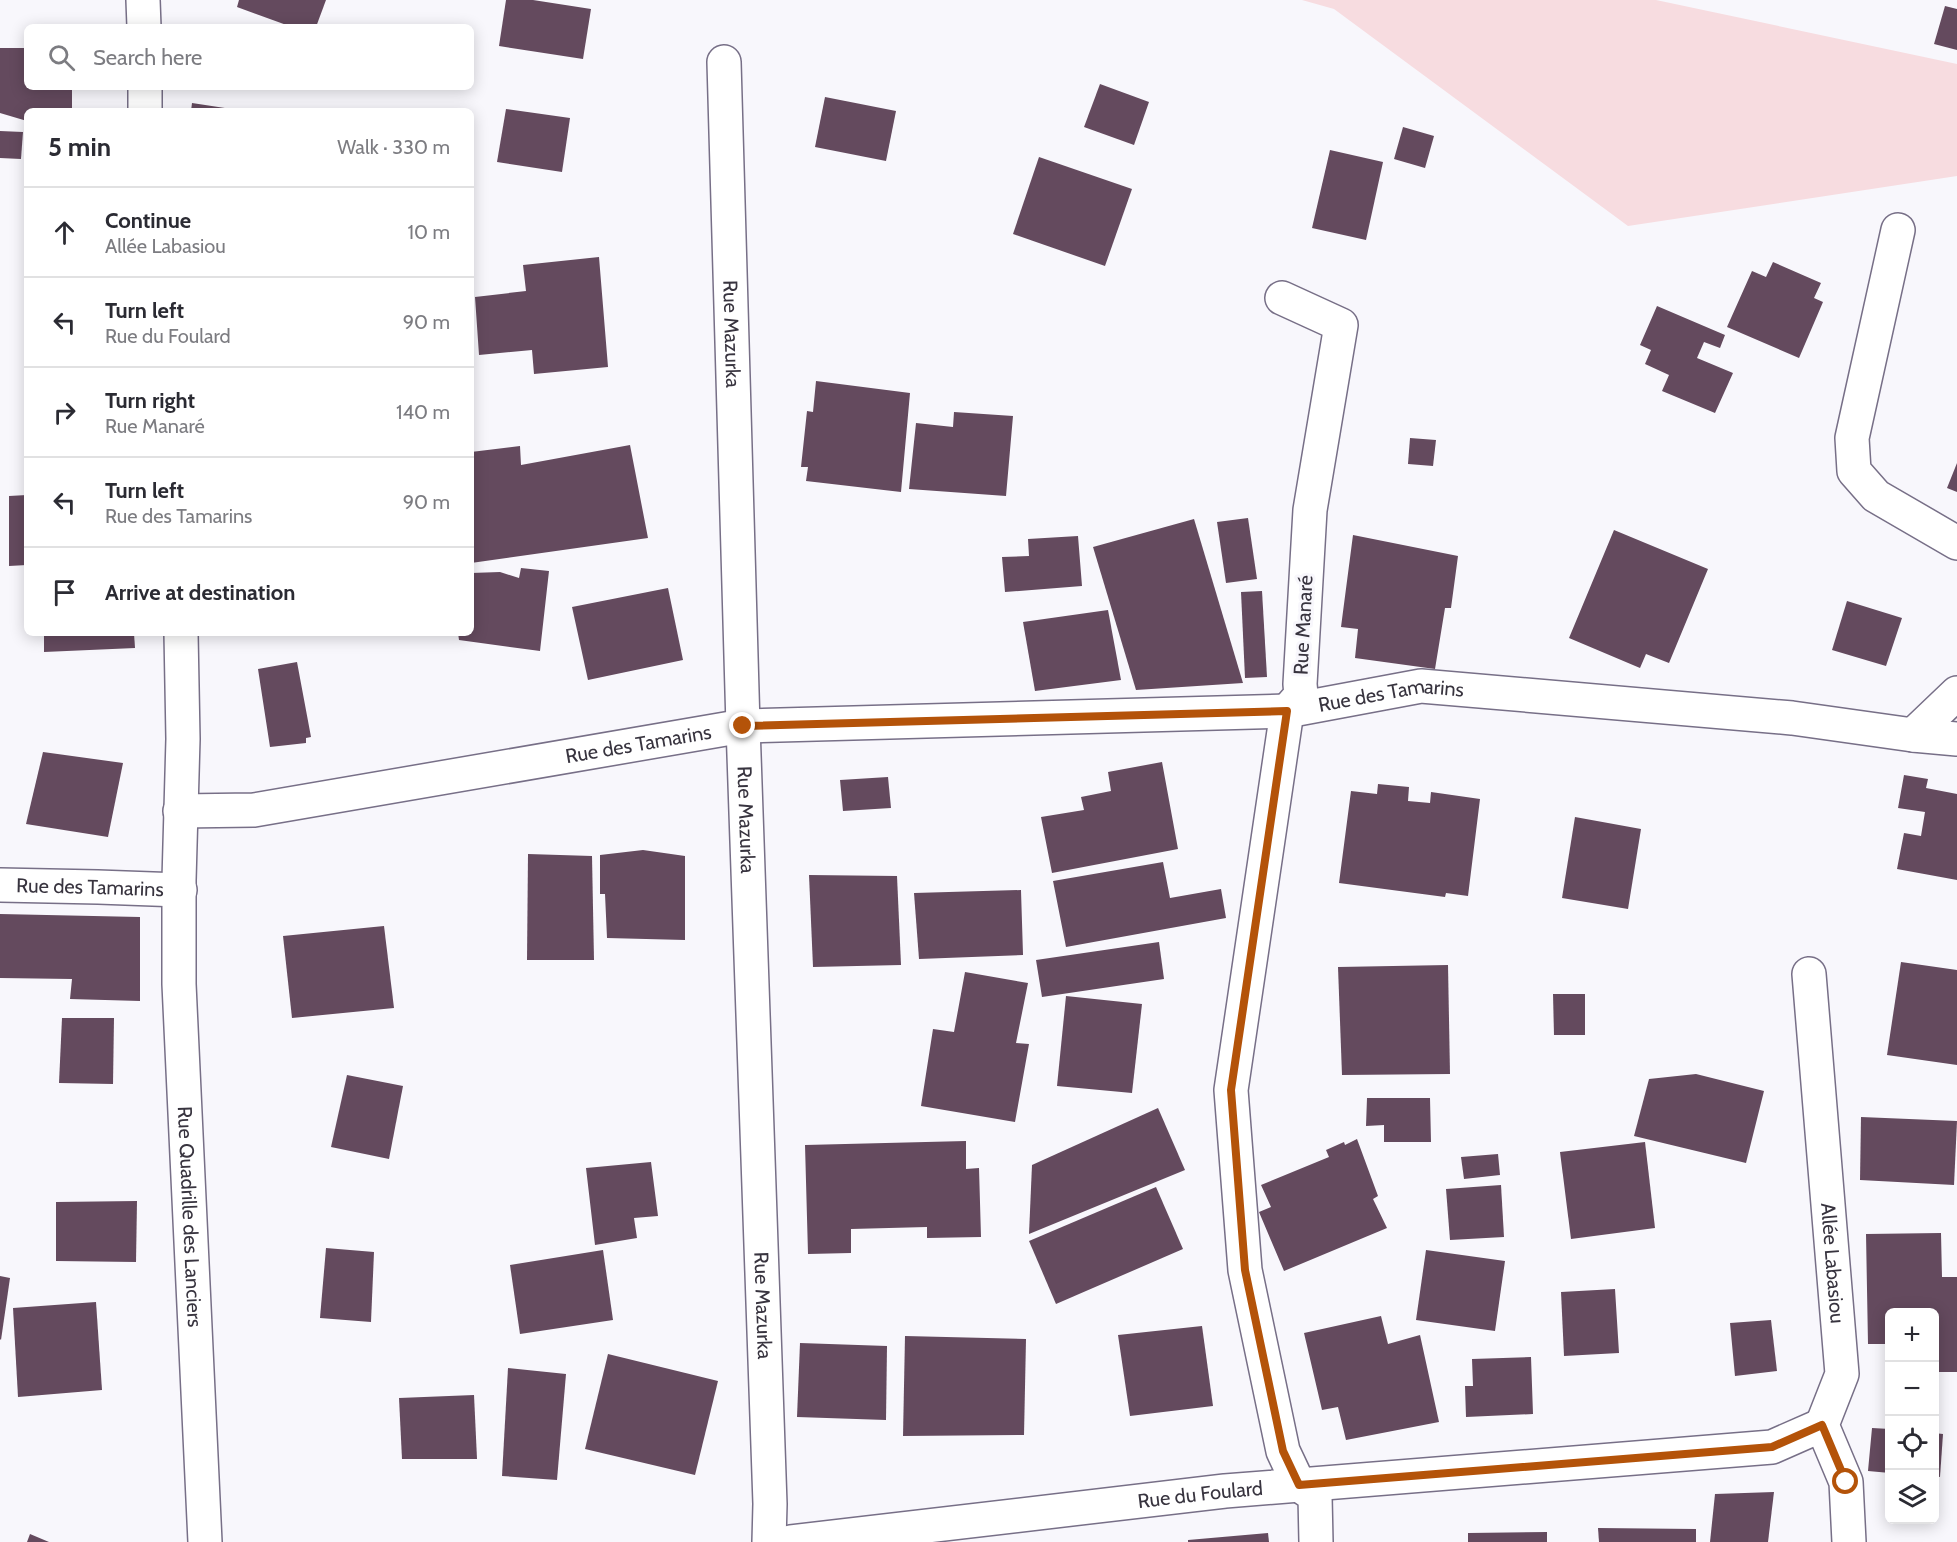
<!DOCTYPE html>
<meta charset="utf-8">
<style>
body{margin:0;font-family:Cabin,sans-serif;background:#f7f7f7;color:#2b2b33}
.controls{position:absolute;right:18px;bottom:18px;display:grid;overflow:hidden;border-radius:9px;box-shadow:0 3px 15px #0003}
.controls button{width:54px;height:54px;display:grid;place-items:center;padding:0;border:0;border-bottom:2px solid #e1e1e2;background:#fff;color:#2b2b33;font:30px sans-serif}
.stop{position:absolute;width:18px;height:18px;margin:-14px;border:4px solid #b45309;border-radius:50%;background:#fff}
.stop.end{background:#b45309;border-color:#fff;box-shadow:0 2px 6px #0008}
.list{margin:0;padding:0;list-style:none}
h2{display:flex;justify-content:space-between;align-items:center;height:78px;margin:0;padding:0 24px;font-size:26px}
h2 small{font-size:20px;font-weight:400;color:#7c7c81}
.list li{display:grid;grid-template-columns:39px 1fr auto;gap:18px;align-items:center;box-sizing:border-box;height:90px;padding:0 24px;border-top:2px solid #e1e1e2}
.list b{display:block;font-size:22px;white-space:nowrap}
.list p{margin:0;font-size:20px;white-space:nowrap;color:#7c7c81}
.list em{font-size:20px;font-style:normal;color:#7c7c81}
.icon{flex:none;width:33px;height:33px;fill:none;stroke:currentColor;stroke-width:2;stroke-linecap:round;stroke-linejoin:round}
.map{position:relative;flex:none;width:1957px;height:1542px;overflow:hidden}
.search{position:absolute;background:#fff;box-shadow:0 3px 15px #0003;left:24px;top:24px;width:450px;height:66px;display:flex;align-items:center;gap:15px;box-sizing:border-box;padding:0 21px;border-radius:9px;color:#7c7c81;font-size:22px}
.panel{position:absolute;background:#fff;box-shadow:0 3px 15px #0003;left:24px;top:108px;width:450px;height:528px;border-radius:9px}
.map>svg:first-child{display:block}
.green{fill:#f7dce0}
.building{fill:#644a5e}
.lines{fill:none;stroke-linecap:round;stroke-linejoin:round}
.street-casing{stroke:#776f87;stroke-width:36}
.street{stroke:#fff;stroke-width:33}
.route{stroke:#b45309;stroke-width:8}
.labels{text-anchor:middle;stroke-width:6;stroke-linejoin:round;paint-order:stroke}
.street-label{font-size:20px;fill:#38343f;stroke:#f8f7fc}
</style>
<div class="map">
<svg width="1957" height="1542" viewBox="0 0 1957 1542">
<rect width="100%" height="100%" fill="#f8f7fc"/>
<polygon class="green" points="1302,0 1656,0 1957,64 1957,176 1628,226 1334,9"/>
<g class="building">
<polygon points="239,0 326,0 316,27 292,27 237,7"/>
<polygon points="506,0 533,0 591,9 583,59 499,46"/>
<polygon points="1945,6 1957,9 1957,50 1934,44"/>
<polygon points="0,48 27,48 27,87 72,87 72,111 27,111 27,121 0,113"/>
<polygon points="1100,84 1149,102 1134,145 1084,127"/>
<polygon points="825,97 896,111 886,161 815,147"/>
<polygon points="192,103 238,110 238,111 191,111"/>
<polygon points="506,109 570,118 562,172 497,162"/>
<polygon points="1403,127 1434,136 1425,168 1394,159"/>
<polygon points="0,131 23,132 21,159 0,158"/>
<polygon points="1330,150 1383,162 1366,240 1312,228"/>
<polygon points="1039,157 1132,189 1105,266 1013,234"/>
<polygon points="599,257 608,367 534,374 532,350 479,355 475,297 526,291 523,265"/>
<polygon points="1773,262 1821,283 1814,298 1823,302 1799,358 1727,327 1752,271 1766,277"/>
<polygon points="1657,306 1725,335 1720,348 1704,342 1697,358 1733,373 1715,413 1662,391 1669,375 1645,364 1651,350 1640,345"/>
<polygon points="816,381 910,393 901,492 806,481 808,467 801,467 807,411 813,412"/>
<polygon points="954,412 1013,416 1006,496 909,489 916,423 953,427"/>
<polygon points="1410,438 1436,440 1433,466 1408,464"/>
<polygon points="630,445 648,538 471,563 471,452 520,446 521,465"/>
<polygon points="1957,463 1957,492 1947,488"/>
<polygon points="27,495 27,565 9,566 9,496"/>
<polygon points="1248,518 1257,579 1226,583 1217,522"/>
<polygon points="1194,519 1243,683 1136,690 1093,547"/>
<polygon points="1614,530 1708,569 1669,663 1646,654 1640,668 1569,638"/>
<polygon points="1353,535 1458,556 1451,608 1445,608 1435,669 1355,658 1358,629 1341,627"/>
<polygon points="1078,536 1082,586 1005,592 1002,557 1029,556 1028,539"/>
<polygon points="521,568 549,571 540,651 459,640 458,633 471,633 471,573 500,572 519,578"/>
<polygon points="668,588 683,660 588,680 572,607"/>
<polygon points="1262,591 1267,677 1245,678 1241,592"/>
<polygon points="1847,601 1902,618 1886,666 1832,650"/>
<polygon points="1108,610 1121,680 1035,691 1023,622"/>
<polygon points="44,633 134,633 135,648 44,652"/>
<polygon points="297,662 311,737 306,738 306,743 270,747 258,669"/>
<polygon points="43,752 123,763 108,837 26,824"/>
<polygon points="1162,762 1178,849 1052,873 1041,817 1084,810 1081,797 1111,791 1108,772"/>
<polygon points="1904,775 1928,779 1926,788 1957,794 1957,880 1897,869 1904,833 1921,836 1925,812 1898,808"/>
<polygon points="888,777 891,808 843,811 840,780"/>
<polygon points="1378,784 1409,787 1408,801 1430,803 1431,792 1480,799 1468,896 1446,893 1445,897 1339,883 1351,791 1377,794"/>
<polygon points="1575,817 1641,829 1628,909 1562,898"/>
<polygon points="643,850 685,856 685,940 607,938 605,894 600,894 600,855"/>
<polygon points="528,854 592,856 594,960 527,960"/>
<polygon points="1163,862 1170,898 1221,889 1226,918 1066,947 1053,881"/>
<polygon points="809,875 897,876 901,965 813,967"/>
<polygon points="1021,890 1023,955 919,959 914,893"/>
<polygon points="0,914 140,917 140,1001 70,999 72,979 0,978"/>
<polygon points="384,926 394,1008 292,1018 283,936"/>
<polygon points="1159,942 1164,979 1042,997 1036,960"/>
<polygon points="1901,962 1957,970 1957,1065 1887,1055"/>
<polygon points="1448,965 1450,1074 1342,1075 1338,967"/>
<polygon points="965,972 1028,983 1016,1043 1029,1044 1015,1122 921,1106 933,1029 954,1032"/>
<polygon points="1553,994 1585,994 1585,1035 1554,1035"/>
<polygon points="1066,996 1142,1004 1132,1093 1057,1086"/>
<polygon points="62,1018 114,1018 113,1084 59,1083"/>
<polygon points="1696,1074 1764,1091 1746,1163 1634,1136 1649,1079"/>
<polygon points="347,1075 403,1086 389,1159 331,1147"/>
<polygon points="1367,1098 1430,1098 1431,1142 1384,1142 1384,1125 1366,1126"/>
<polygon points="1158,1108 1185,1170 1029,1234 1032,1165"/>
<polygon points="1861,1117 1957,1121 1954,1185 1860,1180"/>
<polygon points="1357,1139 1378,1196 1373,1199 1387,1228 1284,1271 1259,1212 1271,1207 1261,1185 1329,1157 1326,1150 1344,1142 1345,1145"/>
<polygon points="966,1141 966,1169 979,1168 981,1237 927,1238 927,1227 851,1229 851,1253 808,1254 805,1145"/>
<polygon points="1645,1142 1655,1228 1571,1239 1560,1152"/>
<polygon points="1498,1154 1500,1175 1464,1179 1461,1157"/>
<polygon points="651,1162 658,1216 634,1218 637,1238 595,1245 586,1168"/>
<polygon points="1501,1185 1504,1237 1450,1240 1446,1189"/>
<polygon points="1156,1187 1183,1249 1056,1304 1029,1241"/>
<polygon points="137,1201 136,1262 56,1261 56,1202"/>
<polygon points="1941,1233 1942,1277 1957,1277 1957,1372 1934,1372 1934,1312 1890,1312 1890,1361 1885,1361 1885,1344 1868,1344 1866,1234"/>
<polygon points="326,1248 374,1252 371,1322 320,1318"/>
<polygon points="603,1250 613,1320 520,1334 510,1265"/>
<polygon points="1426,1250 1505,1261 1495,1331 1416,1320"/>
<polygon points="0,1276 10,1278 1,1340 0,1339"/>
<polygon points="1615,1289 1619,1353 1564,1356 1561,1292"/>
<polygon points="96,1302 102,1390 18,1397 13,1308"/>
<polygon points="1381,1316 1388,1344 1420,1335 1439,1422 1346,1440 1338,1407 1322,1410 1304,1333"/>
<polygon points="1771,1320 1777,1371 1735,1376 1730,1323"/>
<polygon points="1202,1326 1213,1406 1130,1416 1118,1335"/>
<polygon points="905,1336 1026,1339 1024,1435 903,1436"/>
<polygon points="800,1343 887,1346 886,1420 797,1417"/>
<polygon points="608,1354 718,1381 695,1475 585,1449"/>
<polygon points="1531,1357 1533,1414 1466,1417 1465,1386 1473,1386 1472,1359"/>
<polygon points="508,1368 566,1374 557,1480 502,1476"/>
<polygon points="474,1395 477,1459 402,1459 399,1398"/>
<polygon points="1872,1428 1890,1429 1890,1473 1868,1471"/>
<polygon points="1934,1433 1943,1434 1940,1477 1934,1476"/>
<polygon points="1774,1492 1768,1542 1710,1542 1715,1494"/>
<polygon points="1598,1528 1696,1529 1696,1542 1599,1542"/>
<polygon points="1547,1532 1547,1542 1468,1542 1468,1533"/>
<polygon points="1268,1533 1269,1542 1188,1542 1188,1540"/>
<polygon points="30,1534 49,1542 27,1542"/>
</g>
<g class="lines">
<g class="street-casing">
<g id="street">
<polyline points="143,0 144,27"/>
<path id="s1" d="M724 62 743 726 770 1504 769 1542"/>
<polyline points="145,87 145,111"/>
<polyline points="1898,230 1852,438 1854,471 1876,496 1957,543"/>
<polyline points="1282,298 1341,325 1310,510 1300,684 1301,695 1287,711 1231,1090 1245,1270 1283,1451 1299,1485 1315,1496 1316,1542"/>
<path id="s2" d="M181 633 183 739 179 880V984L205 1542"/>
<polyline points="1913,735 1957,693"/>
<path id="s3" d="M180 811 254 810 743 726 1287 711 1421 686 1792 718 1913 735 1957 739"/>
<path id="s4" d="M0 885 98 887 180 890"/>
<path id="s5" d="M1809 974 1842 1374 1822 1425 1846 1482 1849 1542"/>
<path id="s6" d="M791 1542 1225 1491 1772 1447 1822 1425"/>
</g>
</g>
<use href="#street" class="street"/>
</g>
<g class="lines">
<polyline class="route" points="743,726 1287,711 1231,1090 1245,1270 1283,1451 1299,1485 1772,1447 1822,1425 1846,1482"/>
</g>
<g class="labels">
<g class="street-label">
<text dy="7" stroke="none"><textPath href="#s1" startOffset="272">Rue Mazurka</textPath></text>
<text transform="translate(1303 625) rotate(-87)" y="7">Rue Manaré</text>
<text dy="7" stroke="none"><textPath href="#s3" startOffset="1220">Rue des Tamarins</textPath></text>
<text dy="7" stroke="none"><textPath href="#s3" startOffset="464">Rue des Tamarins</textPath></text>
<text dy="7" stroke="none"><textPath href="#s1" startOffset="758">Rue Mazurka</textPath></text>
<text dy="7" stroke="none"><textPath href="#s4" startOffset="90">Rue des Tamarins</textPath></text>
<text dy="7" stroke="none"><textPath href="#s2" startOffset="584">Rue Quadrille des Lanciers</textPath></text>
<text dy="7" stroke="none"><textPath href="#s5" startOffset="290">Allée Labasiou</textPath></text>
<text dy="7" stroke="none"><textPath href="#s1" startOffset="1244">Rue Mazurka</textPath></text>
<text dy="7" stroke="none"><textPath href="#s6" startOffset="412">Rue du Foulard</textPath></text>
</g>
</g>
</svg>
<div class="controls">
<button>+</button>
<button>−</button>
<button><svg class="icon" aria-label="locate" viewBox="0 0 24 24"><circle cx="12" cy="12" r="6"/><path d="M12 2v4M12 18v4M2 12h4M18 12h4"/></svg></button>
<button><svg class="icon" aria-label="layers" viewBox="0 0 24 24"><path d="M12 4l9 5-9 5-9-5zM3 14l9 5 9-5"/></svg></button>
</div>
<div class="stop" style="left:1846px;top:1482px"></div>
<div class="stop end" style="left:743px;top:726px"></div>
<div class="search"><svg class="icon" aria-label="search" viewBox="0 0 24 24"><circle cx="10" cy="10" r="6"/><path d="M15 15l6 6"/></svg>Search here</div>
<section class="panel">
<h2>5 min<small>Walk · 330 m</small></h2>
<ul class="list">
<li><svg class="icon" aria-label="ahead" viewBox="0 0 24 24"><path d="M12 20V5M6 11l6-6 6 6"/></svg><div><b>Continue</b><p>Allée Labasiou</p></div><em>10 m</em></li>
<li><svg class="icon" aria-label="left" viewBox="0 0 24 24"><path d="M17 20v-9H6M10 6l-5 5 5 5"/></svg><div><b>Turn left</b><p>Rue du Foulard</p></div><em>90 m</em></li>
<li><svg class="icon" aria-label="right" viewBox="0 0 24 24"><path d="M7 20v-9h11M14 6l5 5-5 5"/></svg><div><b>Turn right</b><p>Rue Manaré</p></div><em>140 m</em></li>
<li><svg class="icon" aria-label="left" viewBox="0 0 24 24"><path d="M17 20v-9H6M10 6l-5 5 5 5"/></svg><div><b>Turn left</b><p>Rue des Tamarins</p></div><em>90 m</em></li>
<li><svg class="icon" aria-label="arrive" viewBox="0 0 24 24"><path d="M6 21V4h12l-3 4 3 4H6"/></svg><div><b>Arrive at destination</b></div></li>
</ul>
</section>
</div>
